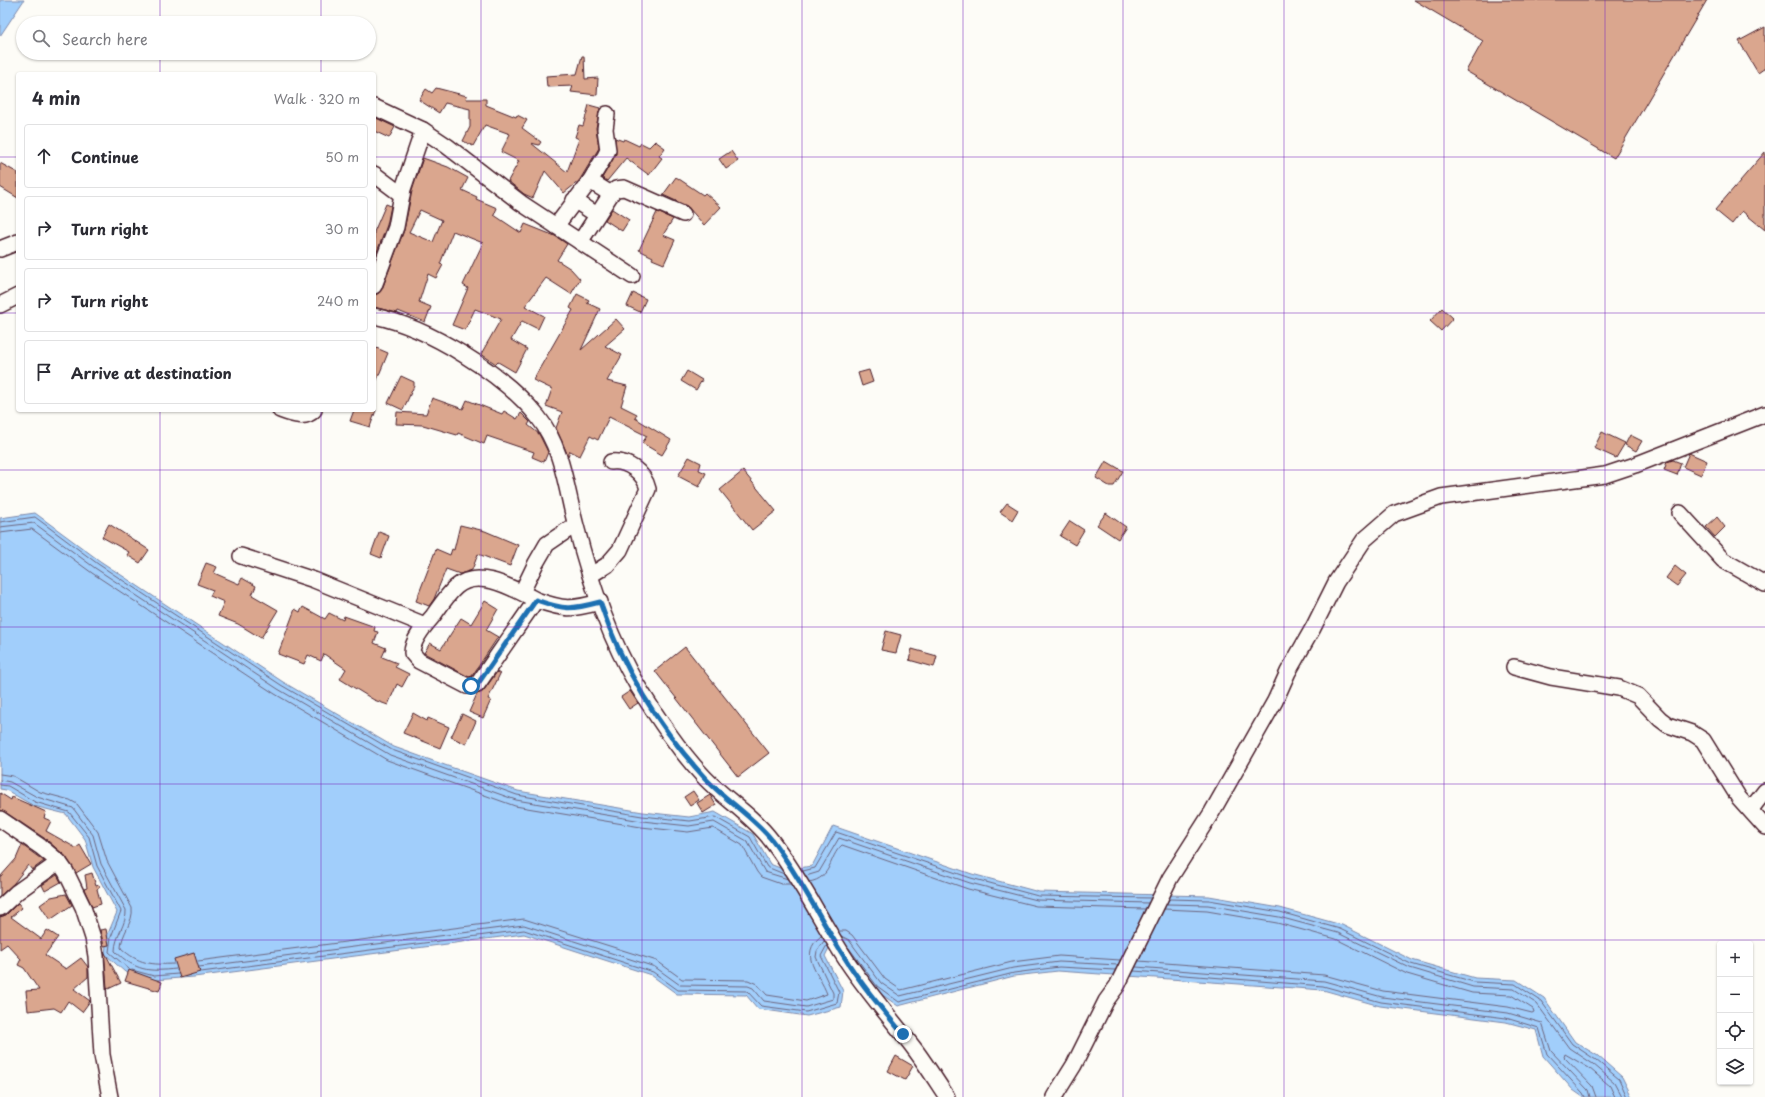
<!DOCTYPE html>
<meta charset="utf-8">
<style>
body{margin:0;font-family:"Playpen Sans",sans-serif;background:#f7f7f7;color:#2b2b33}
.controls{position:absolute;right:12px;bottom:12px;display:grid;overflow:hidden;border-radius:4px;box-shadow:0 1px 3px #0004}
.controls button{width:36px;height:36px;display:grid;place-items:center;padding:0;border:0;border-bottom:1px solid #e1e1e2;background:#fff;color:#2b2b33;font:20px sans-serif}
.stop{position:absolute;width:12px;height:12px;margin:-9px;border:3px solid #1f6fb2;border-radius:50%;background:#fff}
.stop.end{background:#1f6fb2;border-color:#fff;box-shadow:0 1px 4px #0008}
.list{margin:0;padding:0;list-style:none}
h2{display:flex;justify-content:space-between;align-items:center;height:52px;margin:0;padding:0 16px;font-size:17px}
h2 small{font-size:13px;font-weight:400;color:#7c7c81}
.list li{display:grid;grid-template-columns:26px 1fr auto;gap:12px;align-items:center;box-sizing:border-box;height:64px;margin:0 8px 8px;padding:0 8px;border:1px solid #e1e1e2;border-radius:4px}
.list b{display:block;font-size:15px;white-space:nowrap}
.list em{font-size:13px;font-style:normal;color:#7c7c81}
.icon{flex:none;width:22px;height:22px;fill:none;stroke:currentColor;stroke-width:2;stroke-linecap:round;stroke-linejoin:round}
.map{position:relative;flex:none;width:1765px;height:1097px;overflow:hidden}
.search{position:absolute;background:#fff;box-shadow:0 1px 3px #0004;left:16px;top:16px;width:360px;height:44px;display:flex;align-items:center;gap:10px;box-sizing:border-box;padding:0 14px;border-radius:22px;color:#7c7c81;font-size:15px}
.panel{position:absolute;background:#fff;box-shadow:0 1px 3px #0004;left:16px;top:72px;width:360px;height:340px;border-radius:4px}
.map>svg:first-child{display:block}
.water{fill:#a1cefb;stroke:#7e88a8}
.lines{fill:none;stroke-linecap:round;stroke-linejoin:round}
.shore{stroke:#6d657e;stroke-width:1}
.building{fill:#daa68e;stroke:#4a1f2b;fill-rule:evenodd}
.minor-casing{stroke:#4a1f2b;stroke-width:18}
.minor{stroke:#fdfcf7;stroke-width:15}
.route{stroke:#1f6fb2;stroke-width:5}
.grid{fill:none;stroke:#7b2cbf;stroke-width:1;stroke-opacity:0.55}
</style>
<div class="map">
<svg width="1765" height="1097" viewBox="0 0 1765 1097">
<rect width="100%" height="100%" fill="#fdfcf7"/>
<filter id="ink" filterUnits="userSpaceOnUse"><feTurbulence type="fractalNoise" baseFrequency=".025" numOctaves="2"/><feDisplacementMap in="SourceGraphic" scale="8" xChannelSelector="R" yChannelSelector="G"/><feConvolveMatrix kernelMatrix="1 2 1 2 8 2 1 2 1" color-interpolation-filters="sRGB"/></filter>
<g filter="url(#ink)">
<g class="water">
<polygon points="0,0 24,0 0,36"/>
<polygon points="35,513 100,561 283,682 394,747 518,791 643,812 689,817 715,812 753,834 770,864 785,870 812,866 833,826 972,874 1039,892 1209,896 1280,908 1342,925 1412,960 1475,978 1516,980 1544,998 1575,1042 1598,1056 1622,1077 1632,1097 1583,1097 1573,1090 1543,1056 1536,1030 1506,1022 1380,1006 1323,990 1058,971 1014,976 898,1006 874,989 841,945 829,948 825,956 843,991 841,1007 807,1016 758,1009 746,995 677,994 651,975 524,934 194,977 154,980 125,972 105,954 107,936 117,912 93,867 85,839 66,814 34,806 6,790 0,789 0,518"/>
</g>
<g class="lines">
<g class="shore">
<polyline points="0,522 35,517 98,564 281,685 392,750 517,795 642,816 690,821 715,817 750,837 767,867 784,874"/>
<polyline points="0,527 34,523 95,568 278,689 390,755 516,800 642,821 689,826 714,822 747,841 765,872 788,879"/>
<polyline points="0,533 32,529 92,573 275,694 387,760 515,806 641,827 688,832 713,828 742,845 757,872 761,877 781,884 791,884"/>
<path d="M0 774 13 776 40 792 70 800 77 804 98 832 107 861 132 908C134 922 121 934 121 948 138 964 152 965 174 964"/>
<path d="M0 780 10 782 37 797 73 808 93 835 101 864 126 910C127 924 115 936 115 951 136 971 148 972 176 969"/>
<polyline points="0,785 8,786 35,802 69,812 89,837 97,866 121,911 111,937 109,952 129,969"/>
<polyline points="803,871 815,868 836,832 971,878 1038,896 1151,898"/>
<polyline points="806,876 819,872 839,838 970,883 1037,900 1148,903"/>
<path d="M809 882C833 878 828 857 842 845L968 889 1036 906 1145 909"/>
<polyline points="1169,899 1209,900 1280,912 1340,929 1411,964 1474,982 1515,984 1541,1001 1572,1044 1596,1060 1619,1079 1627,1097"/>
<polyline points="1167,904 1208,905 1279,917 1338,933 1410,968 1473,987 1514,989 1537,1004 1569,1048 1593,1064 1614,1082 1622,1097"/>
<polyline points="838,931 846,931 852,935 885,979 901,990 1012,962 1059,956 1120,960"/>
<polyline points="841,936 849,940 881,983 900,996 1013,968 1059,962 1118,965"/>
<polyline points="849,948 877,986 899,1002 1014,973 1059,967 1115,970"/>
<path d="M198 961 524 919 657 961 682 979 748 980 757 984 767 995 806 1001 827 994C820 974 797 955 821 936"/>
<polyline points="1139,961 1324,975 1383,991 1508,1007 1532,1013 1534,1012 1533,1009 1511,995 1472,993 1407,974 1336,939 1277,923 1207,911 1164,909"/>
<polyline points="199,967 524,925 655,967 680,985 748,986 753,988 764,1001 806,1007 833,999 833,993 816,957 817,951 824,941"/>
<polyline points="1136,967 1324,981 1382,997 1508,1013 1542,1023 1551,1051 1588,1090 1590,1097"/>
<polyline points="132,970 154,976 178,974"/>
<polyline points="1134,971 1323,986 1381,1002 1506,1018 1539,1028 1547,1054 1583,1093 1585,1097"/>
<polyline points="201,972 524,930 653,972 678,990 747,991 761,1006 806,1012 837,1003 839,992 821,956 827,945"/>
<polyline points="1596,1097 1592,1086 1564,1057 1565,1054 1589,1068 1610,1086 1615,1097"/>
</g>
</g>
<g class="building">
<polygon points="1414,0 1707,0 1614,158 1466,71 1483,41"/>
<polygon points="1765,27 1765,68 1758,73 1739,41"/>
<polygon points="582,56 584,56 585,79 598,78 597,95 571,92 573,86 547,87 546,76 577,74"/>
<polygon points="436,88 467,96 466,99 486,99 486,105 516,117 517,115 527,120 522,128 541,142 539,145 531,143 567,172 579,139 575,137 579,125 583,126 589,105 600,108 596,128 599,148 579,181 564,193 545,171 533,198 524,194 508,181 519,161 501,152 510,134 485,125 473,146 463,141 470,127 470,109 445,103 439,113 419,100 426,89 432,93"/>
<polygon points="374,117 395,127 389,138 374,131"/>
<polygon points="615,138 623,141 624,139 639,146 641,143 649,147 655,141 665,148 659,156 662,158 649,175 626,158 607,181 602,178 616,154"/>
<polygon points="731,151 738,161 726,169 719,159"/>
<polygon points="1765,152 1765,230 1742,211 1732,224 1715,210"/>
<path d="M423 158 448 167 468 178 462 190 477 197 476 199 497 208 494 215 521 233 525 224 555 236 567 244 557 260 571 269 580 279 571 294 546 278 525 306 544 316 538 329 522 321 511 340 527 349 515 372 498 362 496 364 481 354 501 319 475 309 465 330 452 325 468 288 463 285 483 243 453 231 440 264 443 265 436 278 428 274 419 302 431 307 425 322 398 311 397 313 374 307V295L379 293 382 289 404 230 412 191ZM420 210 442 220 433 242 409 232Z"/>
<polygon points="0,163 18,173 18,198 0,187"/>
<polygon points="676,177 703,195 705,193 721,207 704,225 687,206 663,195"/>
<polygon points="386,204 391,206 387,225 374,260 374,232"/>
<polygon points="612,209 629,220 622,231 605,220"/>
<polygon points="657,212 673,219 663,235 675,240 664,264 652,259 653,257 639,250"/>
<polygon points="633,293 646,299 640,312 627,306"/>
<polygon points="577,294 589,300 587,303 600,309 581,350 616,319 625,329 605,346 622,355 607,381 627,386 621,406 637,414 635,418 671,440 662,455 642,443 647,436 609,417 598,440 590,436 580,456 570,451 568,456 556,428 562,412 546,406 552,389 533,380 573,310 570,308"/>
<polygon points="1442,308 1453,318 1441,331 1430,321"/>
<polygon points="374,347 388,353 374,387"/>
<polygon points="869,370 873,382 862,386 858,373"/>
<polygon points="687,371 702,380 696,390 681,381"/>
<polygon points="401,376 414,382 414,386 403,410 388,403"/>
<polygon points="432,398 463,409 467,400 502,414 504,411 517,419 521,413 530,422 528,425 539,434 548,452 544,462 532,457 534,452 487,436 484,444 458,433 457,435 423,425 396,424 397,412 426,414"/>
<polygon points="354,410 376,410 370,427 350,421"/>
<polygon points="1602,432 1625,443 1616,458 1594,448"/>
<polygon points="1630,435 1642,441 1636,451 1625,445"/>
<polygon points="1689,453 1707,461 1701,475 1683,467"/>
<polygon points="689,457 701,463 699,470 706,473 699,487 678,476"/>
<polygon points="1673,460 1681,463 1677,475 1664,470 1667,462"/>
<polygon points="1106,461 1123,471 1114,486 1109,486 1096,478"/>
<polygon points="743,471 776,511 752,530 720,490"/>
<polygon points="1007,503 1018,510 1012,520 1000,512"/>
<polygon points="1106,513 1126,527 1118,539 1097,525"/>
<polygon points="1717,517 1725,527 1715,537 1706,527"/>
<polygon points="1070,521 1084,530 1075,545 1060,536"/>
<polygon points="109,524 149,550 140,563 127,555 129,552 102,537"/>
<polygon points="460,525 485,531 518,545 510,566 478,554 472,570 460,574 446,569 434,599 429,606 416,601 436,549 450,555 452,549 454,550"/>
<polygon points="379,532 389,536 381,558 371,554"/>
<polygon points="206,563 217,567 214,573 239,584 242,578 256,586 252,595 278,610 261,638 238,624 218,616 224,602 210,596 213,590 197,584"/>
<polygon points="1675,566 1686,575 1677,586 1666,578"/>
<polygon points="485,601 498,609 486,630 498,637 472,676 469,677 424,653 430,643 441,649 461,618 471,624"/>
<polygon points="303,607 325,619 329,613 343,620 344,616 375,627 374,631 378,632 374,643 386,648 382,657 397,663 395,667 409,674 402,687 397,684 388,705 374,700 340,679 346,669 324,654 321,661 308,655 304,664 278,654 295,609 300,612"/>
<polygon points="886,631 901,635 896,653 881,650"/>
<polygon points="685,647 769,753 738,777 655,671"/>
<polygon points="912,649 937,656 934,667 909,660"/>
<polygon points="497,672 500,674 488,699 491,700 483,718 469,712 477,694 484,690"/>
<polygon points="630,691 638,703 629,709 621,697"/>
<polygon points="413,713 427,721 428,718 449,727 440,748 403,733"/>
<polygon points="462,714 476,721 466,744 451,737"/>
<polygon points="693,791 699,800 690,806 684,797"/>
<polygon points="0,793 11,800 12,797 46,812 44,818 51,821 46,831 76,848 80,845 91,864 76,873 66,857 47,840 5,812 0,810"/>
<polygon points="710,795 716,805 703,813 697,803"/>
<polygon points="22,845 44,861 32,870 28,865 14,883 0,896 0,877 16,859"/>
<polygon points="92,873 96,886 99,885 100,887 97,889 101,904 92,907 84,889 87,888 85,875"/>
<polygon points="57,875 61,882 45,891 42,885"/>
<polygon points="66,894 72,905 50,920 40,905 51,897"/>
<polygon points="18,903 22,908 11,917 41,939 47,930 58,937 45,955 66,969 81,958 88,967 88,977 74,989 90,1001 82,1012 68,1001 61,1012 54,1008 28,1011 26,991 39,990 24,968 18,965 21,959 7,944 0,949 0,917 6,915"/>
<polygon points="106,929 109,945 104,946 100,930"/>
<polygon points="104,951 121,983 108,989 107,988"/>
<polygon points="194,953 200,972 180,978 174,959"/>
<polygon points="129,970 162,982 159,991 125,981"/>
<polygon points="896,1056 913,1066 905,1080 888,1071"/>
</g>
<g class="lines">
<g class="minor-casing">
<g id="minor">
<polyline points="374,107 423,130 447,146 521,203 556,226 590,181 605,156 608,150 605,129 607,114"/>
<polyline points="374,174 402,195"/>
<polyline points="611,194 616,189 624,188 683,214"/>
<polyline points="574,200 597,215"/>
<polyline points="556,226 632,276"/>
<polyline points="580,242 611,194 590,181"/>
<polyline points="0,249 18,242"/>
<polyline points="374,286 396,227 403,189 423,130"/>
<polyline points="0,305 18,296"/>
<path d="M374 316C428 327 504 374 538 417 563 448 566 489 576 526 590 581 608 636 637 685 657 717 679 751 705 778 726 800 753 816 771 840 799 876 819 917 843 955 865 990 892 1019 916 1051 927 1066 937 1082 947 1097"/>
<path d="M280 410C291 414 305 420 314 410"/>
<polyline points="1680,513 1723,560 1765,584"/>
<polyline points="241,556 314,580 425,625"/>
<path d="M591 575 607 565 620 550 648 489C644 472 627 460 611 462"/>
<polyline points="522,592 536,563 547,544 575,525"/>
<path d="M536 600C514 589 478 567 456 587 447 595 440 606 433 616 425 625 412 640 412 653L419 661 467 686 477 685 536 600C565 610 570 610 600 602"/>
<polyline points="1514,667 1551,677 1619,688 1638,696 1660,719 1668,725 1692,733 1703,740 1739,798 1765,827"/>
<polyline points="1751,809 1765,791"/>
<polyline points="0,819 41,847 59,862 66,872 83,907 93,938 96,956 102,1055 110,1097"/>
<polyline points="0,908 17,892 59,862"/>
<polyline points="1054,1097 1074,1065 1106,1001 1117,986 1170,878 1212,812 1275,701 1288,672 1313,628 1336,582 1364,540 1394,514 1441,497 1605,475 1635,465 1765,414"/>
</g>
</g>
<use href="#minor" class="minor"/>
</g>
</g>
<g class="lines" filter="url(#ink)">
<path class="route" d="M471 686 477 685 536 600C565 610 570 610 600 602 621 666 659 728 705 778 725 800 752 816 771 839 799 875 819 917 843 955 860 983 882 1009 903 1034"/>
</g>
<path class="grid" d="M160 0V23M321 0V23M481 0V1097M642 0V1097M802 0V1097M963 0V1097M1123 0V1097M1284 0V1097M1444 0V1097M1605 0V1097M160 53V74M321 53V74M0 157H18M374 157H1765M0 313H18M374 313H1765M160 410V1097M321 410V1097M0 470H1765M0 627H1765M0 784H1765M0 940H1765"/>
</svg>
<div class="controls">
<button>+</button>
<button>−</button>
<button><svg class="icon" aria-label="locate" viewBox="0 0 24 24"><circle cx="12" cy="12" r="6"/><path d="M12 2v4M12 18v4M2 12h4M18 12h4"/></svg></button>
<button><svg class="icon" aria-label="layers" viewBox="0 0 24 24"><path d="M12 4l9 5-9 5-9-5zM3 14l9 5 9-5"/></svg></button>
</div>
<div class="stop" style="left:471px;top:686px"></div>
<div class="stop end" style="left:903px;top:1034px"></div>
<div class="search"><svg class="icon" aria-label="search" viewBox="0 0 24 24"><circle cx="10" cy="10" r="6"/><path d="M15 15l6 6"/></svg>Search here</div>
<section class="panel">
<h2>4 min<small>Walk · 320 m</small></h2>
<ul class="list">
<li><svg class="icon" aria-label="ahead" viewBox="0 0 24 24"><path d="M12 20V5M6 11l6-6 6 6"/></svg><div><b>Continue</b></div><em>50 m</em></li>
<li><svg class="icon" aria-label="right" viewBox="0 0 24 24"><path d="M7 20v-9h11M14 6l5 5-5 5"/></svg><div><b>Turn right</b></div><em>30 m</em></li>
<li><svg class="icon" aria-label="right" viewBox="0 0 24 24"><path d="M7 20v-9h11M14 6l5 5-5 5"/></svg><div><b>Turn right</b></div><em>240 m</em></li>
<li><svg class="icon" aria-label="arrive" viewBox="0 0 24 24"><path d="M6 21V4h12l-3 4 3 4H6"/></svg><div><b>Arrive at destination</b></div></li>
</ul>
</section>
</div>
